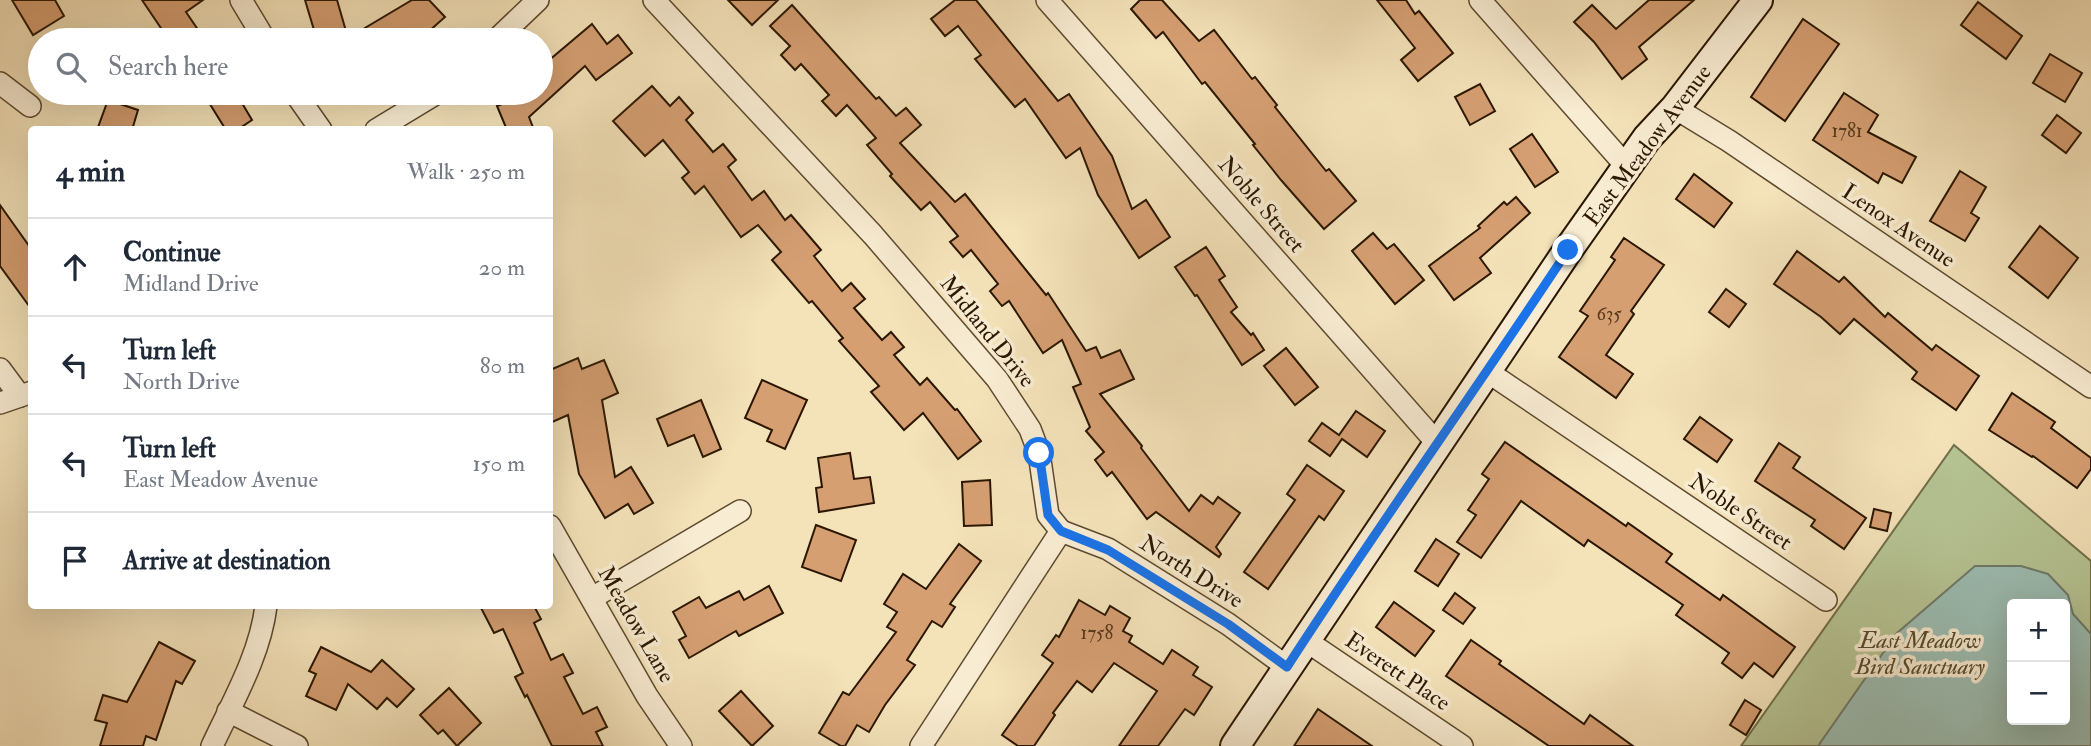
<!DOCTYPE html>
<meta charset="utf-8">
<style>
body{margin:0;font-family:"IM FELL Double Pica",serif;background:#f6f6f7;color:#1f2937}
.controls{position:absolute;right:21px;bottom:21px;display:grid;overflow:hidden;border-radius:7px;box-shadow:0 7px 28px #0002}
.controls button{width:63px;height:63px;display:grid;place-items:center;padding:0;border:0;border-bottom:2px solid #e0e1e3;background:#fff;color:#1f2937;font:35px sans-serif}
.stop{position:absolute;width:21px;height:21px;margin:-16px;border:5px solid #1a73e8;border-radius:50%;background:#fff}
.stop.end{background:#1a73e8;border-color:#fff;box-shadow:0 2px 7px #0008}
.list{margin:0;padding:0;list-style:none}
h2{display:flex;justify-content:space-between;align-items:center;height:91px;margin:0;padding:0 28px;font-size:30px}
h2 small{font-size:23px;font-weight:400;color:#747a83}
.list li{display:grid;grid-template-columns:46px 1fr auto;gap:21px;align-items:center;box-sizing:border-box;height:98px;padding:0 28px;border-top:2px solid #e0e1e3}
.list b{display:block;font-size:26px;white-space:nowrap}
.list p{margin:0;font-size:23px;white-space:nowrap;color:#747a83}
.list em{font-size:23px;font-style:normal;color:#747a83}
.icon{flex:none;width:38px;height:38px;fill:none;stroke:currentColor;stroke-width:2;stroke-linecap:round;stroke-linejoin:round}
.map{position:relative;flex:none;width:2091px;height:746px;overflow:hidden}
.search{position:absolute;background:#fff;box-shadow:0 7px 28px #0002;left:28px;top:28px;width:525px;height:77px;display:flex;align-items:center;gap:18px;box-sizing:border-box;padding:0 24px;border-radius:38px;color:#747a83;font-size:26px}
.panel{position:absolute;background:#fff;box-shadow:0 7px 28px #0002;left:28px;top:126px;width:525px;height:483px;border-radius:7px}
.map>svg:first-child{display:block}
.green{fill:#b6c494;stroke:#706e4a;stroke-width:2;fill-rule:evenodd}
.water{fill:#9cbdb2;stroke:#6f7b6b;stroke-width:2;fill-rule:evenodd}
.building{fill:#d59f72;stroke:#2b1701;stroke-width:2}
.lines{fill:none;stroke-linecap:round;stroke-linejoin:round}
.street-casing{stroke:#5d4a2f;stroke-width:24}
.secondary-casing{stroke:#2b1701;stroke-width:32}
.street{stroke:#f8ecd2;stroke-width:21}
.secondary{stroke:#f8ecd2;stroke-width:28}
.route{stroke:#1a73e8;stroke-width:9}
.labels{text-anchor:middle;stroke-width:7;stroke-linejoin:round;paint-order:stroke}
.number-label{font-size:19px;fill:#56391d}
.street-label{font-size:23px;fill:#2b1701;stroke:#f8ecd2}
.park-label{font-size:23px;font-style:italic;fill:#554b2d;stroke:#f8ecd2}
</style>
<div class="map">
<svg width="2091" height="746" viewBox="0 0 2091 746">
<rect width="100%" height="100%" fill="#f4e2b9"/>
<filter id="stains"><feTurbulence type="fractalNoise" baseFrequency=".00286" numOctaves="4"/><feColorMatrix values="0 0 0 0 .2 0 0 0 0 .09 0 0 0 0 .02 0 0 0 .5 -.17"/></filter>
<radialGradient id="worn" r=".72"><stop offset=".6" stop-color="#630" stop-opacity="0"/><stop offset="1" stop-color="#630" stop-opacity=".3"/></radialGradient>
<path class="green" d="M1954 445 2091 561V746H1741ZM2012 604H2065V720H2012Z"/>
<path class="water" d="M1975 566H2021L2048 574 2068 595 2073 614 2091 634V746H1818L1897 633ZM2012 604H2065V720H2012Z"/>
<g class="building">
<polygon points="12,0 55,0 64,16 33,35"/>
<polygon points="142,0 203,0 186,12 205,40 169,40"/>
<polygon points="305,0 337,0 348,38 412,0 429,0 445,17 419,40 317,40"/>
<polygon points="728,0 778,0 752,25"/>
<polygon points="955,0 976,0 1058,101 1069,94 1112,156 1132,209 1146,200 1170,237 1139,258 1098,195 1080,148 1066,158 1025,99 1015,107 975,59 981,55 958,26 945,36 931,19"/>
<polygon points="1140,0 1162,0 1199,41 1214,30 1252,79 1255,77 1277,105 1275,107 1326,171 1329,169 1356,201 1324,229 1281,180 1253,145 1255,144 1205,82 1202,84 1163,32 1156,38 1131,9"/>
<polygon points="1377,0 1406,0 1415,14 1419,11 1453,53 1418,81 1401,60 1415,48"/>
<polygon points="1649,0 1694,0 1639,47 1647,59 1622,79 1594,42 1574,22 1592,5 1616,29"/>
<polygon points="1978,2 2022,36 2006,59 1961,25"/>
<polygon points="792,5 876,99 879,97 896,116 906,108 921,125 900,143 955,202 965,194 1046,295 1048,293 1086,351 1096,347 1101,358 1120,350 1134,379 1100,394 1142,446 1141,448 1189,511 1201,495 1213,504 1218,497 1240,513 1216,547 1221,554 1219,557 1156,512 1147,519 1112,472 1107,476 1095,460 1104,452 1086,431 1090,427 1073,387 1081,384 1062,340 1043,353 1009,301 1002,306 990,291 998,284 971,250 963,257 950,242 958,236 930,202 921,210 890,176 892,174 867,145 876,138 847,105 836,116 822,101 829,95 801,64 795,70 781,55 790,46 770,26"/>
<polygon points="1803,19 1839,44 1785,121 1751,97"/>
<polygon points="592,24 607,44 618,35 632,53 596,80 585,66 529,117 534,130 507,130 497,106 530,93 541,93 541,67"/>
<polygon points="2050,54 2082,73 2065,102 2033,83"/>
<polygon points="1480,84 1495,111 1470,125 1455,97"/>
<polygon points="652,86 670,106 679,97 693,113 686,120 713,152 723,144 736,160 728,167 752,200 764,191 785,220 791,215 821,250 814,256 842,291 851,283 865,299 854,308 882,340 891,332 904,347 894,355 920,385 927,378 955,410 957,409 981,441 958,459 923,413 904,430 871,392 879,386 839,341 843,338 812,301 809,303 772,260 781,252 758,225 741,237 704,186 695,194 682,178 689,172 663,140 645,156 613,121"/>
<polygon points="203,93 236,93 252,120 237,130 226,130"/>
<polygon points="1844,93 1878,115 1868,132 1916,157 1902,183 1883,173 1878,183 1813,140"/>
<polygon points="108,100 138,110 132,130 97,130"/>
<polygon points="2057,115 2081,133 2066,153 2042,135"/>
<polygon points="1532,134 1558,172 1535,187 1510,149"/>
<polygon points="1960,171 1986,187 1971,213 1979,218 1965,241 1930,221"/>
<polygon points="1694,174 1732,203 1714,227 1676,199"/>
<polygon points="1516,197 1530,213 1480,258 1491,273 1454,300 1429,266 1480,228 1478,226 1504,202 1507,205"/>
<polygon points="0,205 32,250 32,310 0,266"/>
<polygon points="2040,226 2078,258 2048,298 2009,267"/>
<polygon points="1373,233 1387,249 1394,244 1424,280 1395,304 1352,251"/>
<polygon points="1624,238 1664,265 1631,311 1634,314 1606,355 1633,374 1616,398 1559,357 1588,316 1580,311 1615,260 1611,257"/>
<polygon points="1206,247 1225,276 1219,280 1237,307 1231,312 1251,335 1253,333 1264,350 1242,365 1197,295 1195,296 1175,267"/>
<polygon points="1797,251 1839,282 1844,277 1885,317 1888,313 1932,350 1936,345 1979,376 1956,410 1912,379 1917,372 1854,319 1840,334 1821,317 1774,284"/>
<polygon points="1726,289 1746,304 1729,327 1709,312"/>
<polygon points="1286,348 1318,387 1295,405 1264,366"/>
<polygon points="578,358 582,369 604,360 618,393 602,400 615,477 631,467 653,503 634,514 628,504 605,518 579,474 568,415 550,423 550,370"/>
<polygon points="762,380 807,400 785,449 767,441 772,430 745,418"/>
<polygon points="2012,393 2055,422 2051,428 2091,458 2091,469 2077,488 2033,456 2032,457 1989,430"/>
<polygon points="701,400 721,449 703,457 694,435 668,446 657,419"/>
<polygon points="1356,411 1385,431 1367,457 1342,439 1330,456 1309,441 1322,423 1339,435"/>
<polygon points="1700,417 1732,440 1717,462 1684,439"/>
<polygon points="1505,442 1626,526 1628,523 1672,554 1666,562 1720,600 1723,595 1795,647 1773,677 1754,663 1742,678 1722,663 1729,653 1676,615 1683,605 1588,540 1584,546 1521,501 1481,558 1457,542 1476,515 1468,510 1489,479 1482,474"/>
<polygon points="1779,443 1800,457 1793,468 1866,518 1844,549 1811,526 1815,520 1755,481"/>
<polygon points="850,453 854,479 870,477 874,503 819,512 816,488 822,487 818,458"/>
<polygon points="1307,465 1344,491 1324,520 1319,516 1268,589 1244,572 1295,500 1287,494"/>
<polygon points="990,480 992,525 964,526 962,482"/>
<polygon points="1874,509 1891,513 1887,531 1870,527"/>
<polygon points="816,525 856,540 841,581 802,567"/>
<polygon points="1436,539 1459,554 1438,586 1415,571"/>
<polygon points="959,544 981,561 950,604 955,607 942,627 932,621 907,660 915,665 885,705 869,732 857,725 845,746 841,746 819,733 843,692 849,695 896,632 887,627 897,612 884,604 903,574 926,589"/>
<polygon points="769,586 783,613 739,636 736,631 689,658 679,640 686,636 673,612 699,597 706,608 739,591 744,600"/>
<polygon points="1455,593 1475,608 1463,624 1443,610"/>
<polygon points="1079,600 1105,615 1110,606 1130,618 1123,631 1132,636 1129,642 1163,664 1172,650 1198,667 1193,675 1212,687 1194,715 1185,709 1158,746 1119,746 1157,691 1114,663 1092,692 1077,681 1053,713 1055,715 1034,746 1018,746 1002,735 1053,663 1042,655 1056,635 1059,637"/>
<polygon points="1394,602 1434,631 1415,656 1376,627"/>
<polygon points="480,606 534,606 541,619 534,623 551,660 563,654 573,673 564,677 583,714 597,707 607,727 596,732 603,746 552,746 527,695 525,697 515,677 523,673 503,629 494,633"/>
<polygon points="1471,640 1501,661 1499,664 1584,724 1590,715 1633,746 1549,746 1446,676"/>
<polygon points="159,642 195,661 182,684 176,681 156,740 146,736 143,746 100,746 107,723 95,720 103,695 127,702"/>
<polygon points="321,647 371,672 382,660 414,689 397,707 387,698 377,709 348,684 336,710 306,696 316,674 309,671"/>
<polygon points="449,688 481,723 457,746 443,730 438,734 420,715"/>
<polygon points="741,691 773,726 752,746 719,711"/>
<polygon points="1745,700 1761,710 1746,735 1730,725"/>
<polygon points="1318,709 1372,746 1294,746"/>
</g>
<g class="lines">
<g class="street-casing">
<g id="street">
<polyline points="241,0 265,40"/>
<polyline points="654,0 873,235 997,379 1030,429 1039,453 1048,515 1061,531 921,746"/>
<polyline points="1047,0 1437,443"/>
<polyline points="1480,0 1627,167"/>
<polyline points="496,40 538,0"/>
<polyline points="0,83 30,106"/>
<polyline points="295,93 321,130"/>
<polyline points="1675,108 1729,141 2091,387"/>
<polyline points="376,130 437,93"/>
<polyline points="0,369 20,396"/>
<polyline points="1488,372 1826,600"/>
<polyline points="0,403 32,392"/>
<polyline points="550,526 647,696 681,746"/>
<polyline points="1061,531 1108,549 1228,624 1287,667"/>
<polyline points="592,598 740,511"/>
<polyline points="1305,640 1462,746"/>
<polyline points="228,711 297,746"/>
<path d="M212 746C233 701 260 655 266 606"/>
</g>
</g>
<g class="secondary-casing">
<polyline id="secondary" points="1235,746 1568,250 1647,138 1675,108 1758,0"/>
</g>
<use href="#street" class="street"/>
<use href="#secondary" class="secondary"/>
</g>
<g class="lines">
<path class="route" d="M1039 453 1048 515 1061 531 1108 550 1228 624 1287 667C1378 526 1476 390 1568 250"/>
</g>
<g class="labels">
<g class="number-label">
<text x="1847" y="137">1781</text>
<text x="1609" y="320">635</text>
<text x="1097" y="639">1758</text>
</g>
<g class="street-label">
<text transform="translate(1647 145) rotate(-53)" y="8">East Meadow Avenue</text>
<text transform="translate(1262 204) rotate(49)" y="8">Noble Street</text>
<text transform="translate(1899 225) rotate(34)" y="8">Lenox Avenue</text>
<text transform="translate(988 331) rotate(51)" y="8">Midland Drive</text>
<text transform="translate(1741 511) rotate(34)" y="8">Noble Street</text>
<text transform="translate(1192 571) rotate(32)" y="8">North Drive</text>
<text transform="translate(637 624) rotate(60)" y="8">Meadow Lane</text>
<text transform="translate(1398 671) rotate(34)" y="8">Everett Place</text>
</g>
<g class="park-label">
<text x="1920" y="648">East Meadow<tspan x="1920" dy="26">Bird Sanctuary</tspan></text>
</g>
</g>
<rect width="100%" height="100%" filter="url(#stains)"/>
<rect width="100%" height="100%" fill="url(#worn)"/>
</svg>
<div class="controls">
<button>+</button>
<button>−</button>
</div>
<div class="stop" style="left:1039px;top:453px"></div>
<div class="stop end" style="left:1568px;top:250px"></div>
<div class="search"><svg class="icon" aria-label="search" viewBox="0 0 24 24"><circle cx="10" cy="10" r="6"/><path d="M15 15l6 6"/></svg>Search here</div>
<section class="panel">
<h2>4 min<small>Walk · 250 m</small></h2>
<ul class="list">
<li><svg class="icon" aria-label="ahead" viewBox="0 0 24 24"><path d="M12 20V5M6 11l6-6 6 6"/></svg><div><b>Continue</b><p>Midland Drive</p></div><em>20 m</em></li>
<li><svg class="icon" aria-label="left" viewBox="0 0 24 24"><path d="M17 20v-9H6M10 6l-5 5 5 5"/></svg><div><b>Turn left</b><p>North Drive</p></div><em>80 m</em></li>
<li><svg class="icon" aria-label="left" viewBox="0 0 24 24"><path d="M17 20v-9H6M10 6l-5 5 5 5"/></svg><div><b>Turn left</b><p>East Meadow Avenue</p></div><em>150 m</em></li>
<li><svg class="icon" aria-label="arrive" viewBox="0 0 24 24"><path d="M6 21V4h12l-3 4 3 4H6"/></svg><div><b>Arrive at destination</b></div></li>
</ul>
</section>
</div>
